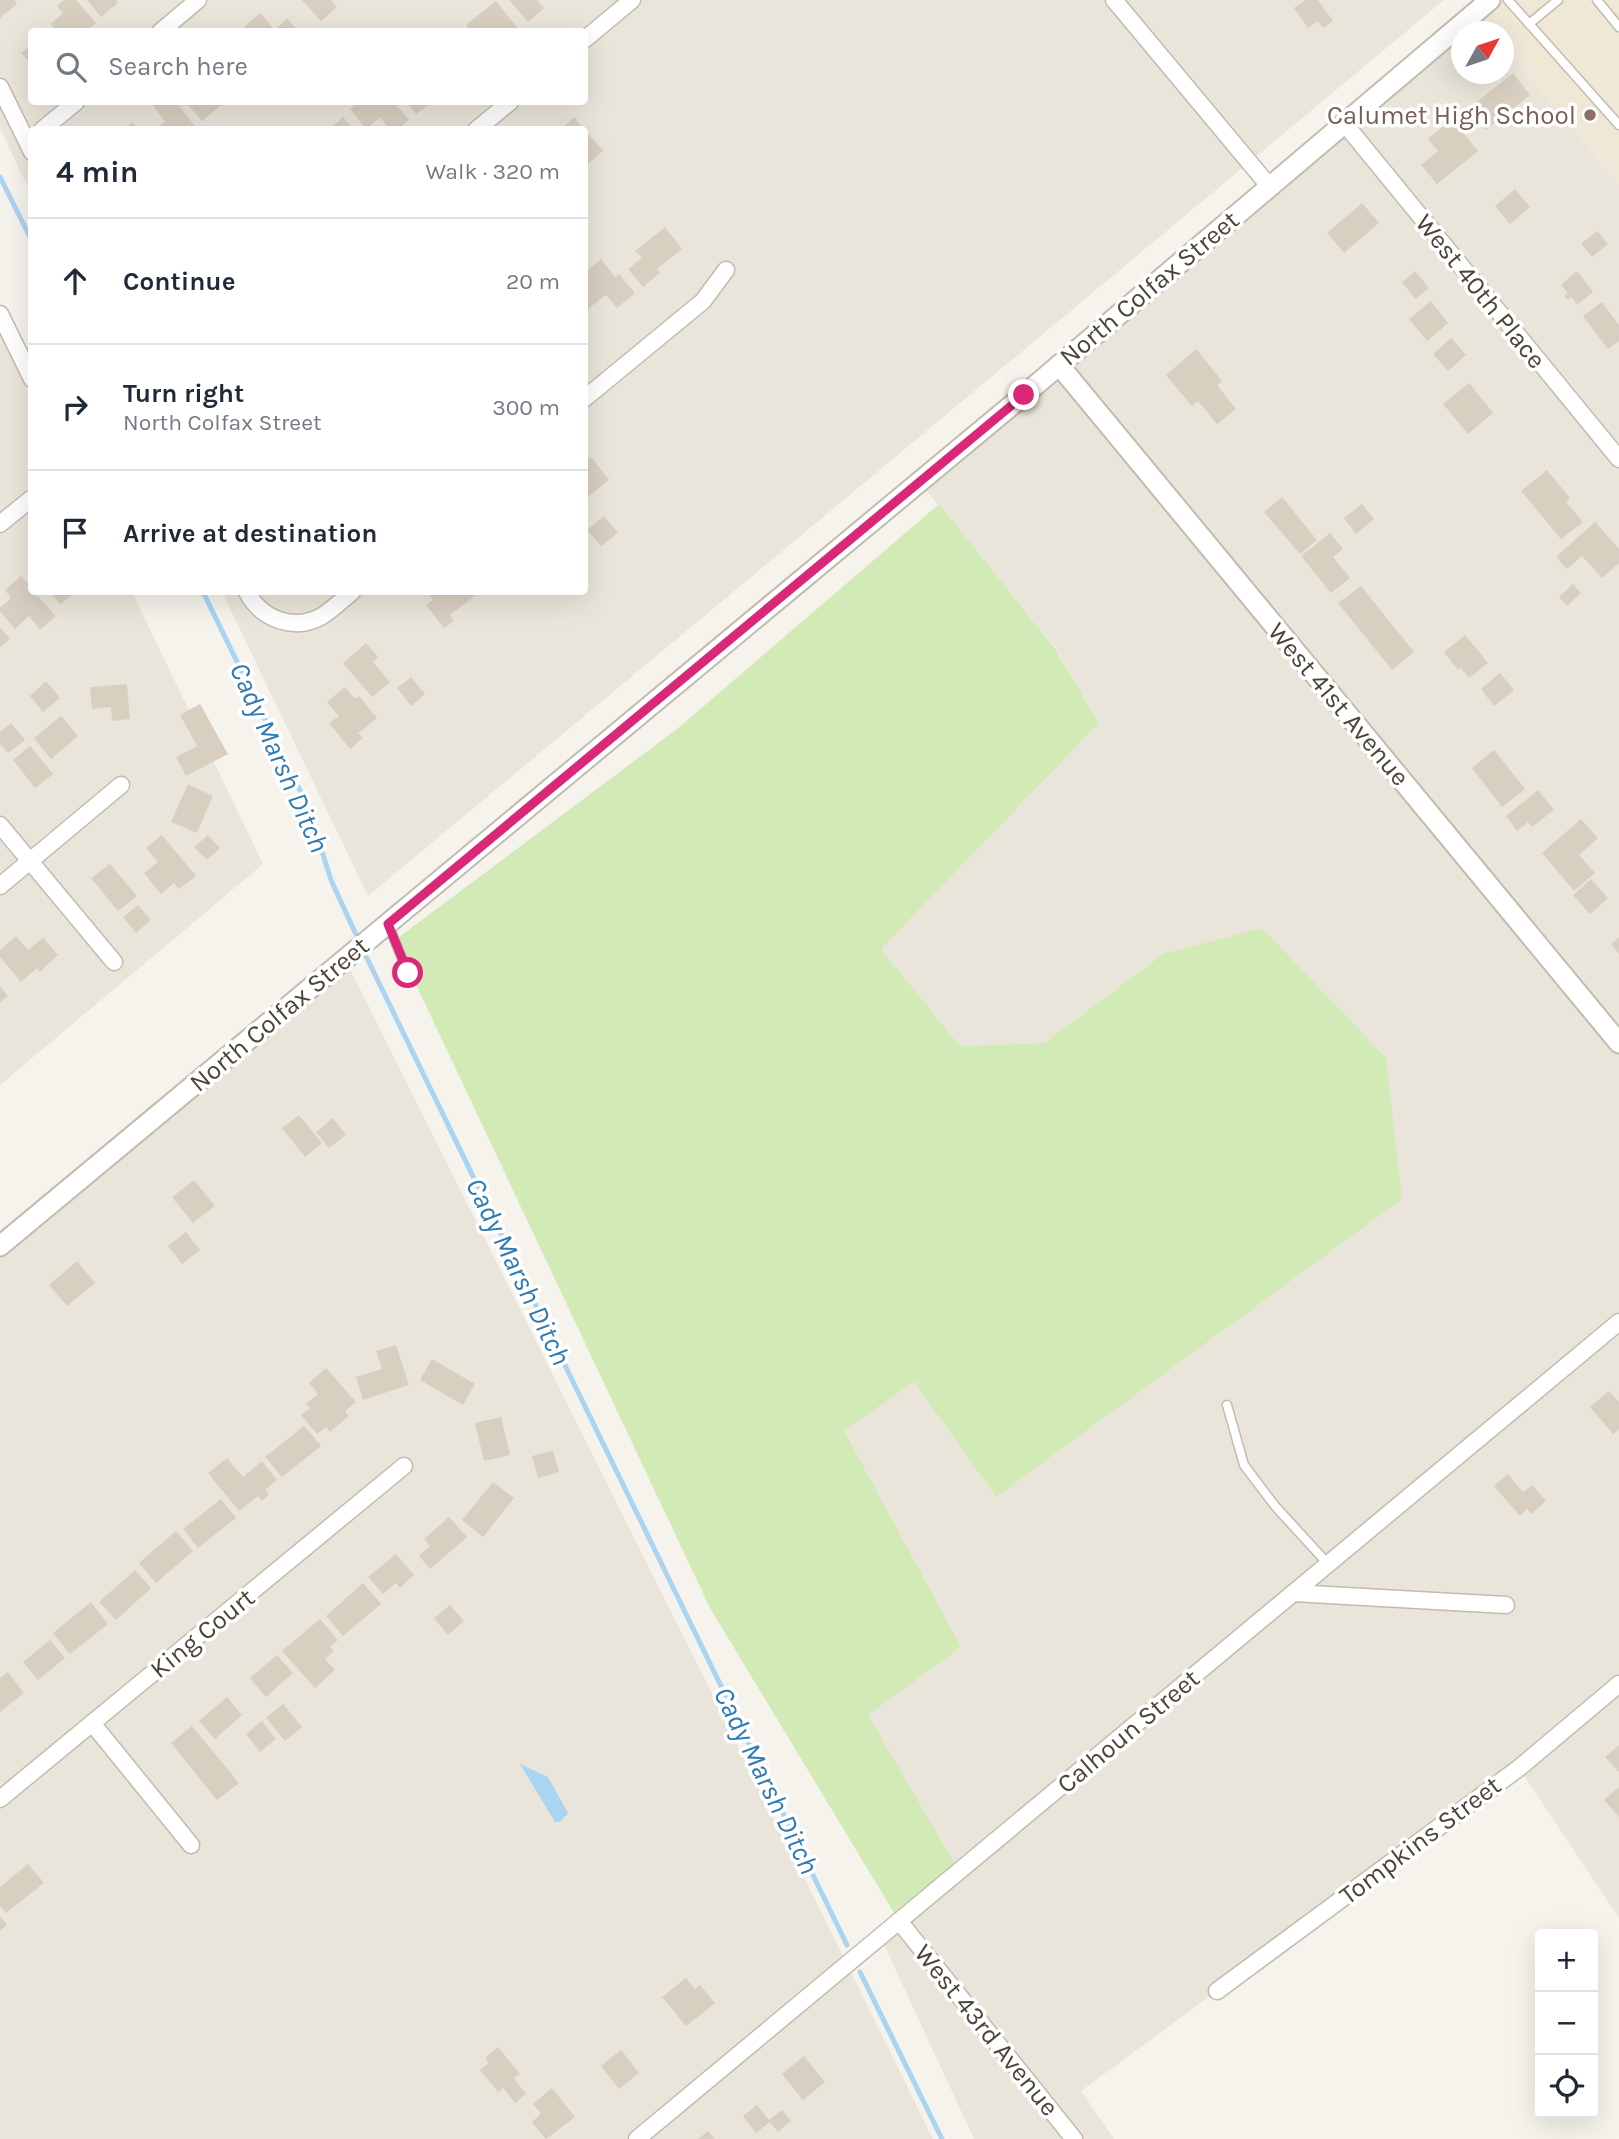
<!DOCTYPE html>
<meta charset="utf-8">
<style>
body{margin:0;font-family:Karla,sans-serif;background:#f2f2f3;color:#1f2937}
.controls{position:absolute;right:21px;bottom:21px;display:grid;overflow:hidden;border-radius:7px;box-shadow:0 7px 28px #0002}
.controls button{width:63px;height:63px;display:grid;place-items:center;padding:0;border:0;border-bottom:2px solid #e0e1e3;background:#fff;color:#1f2937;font:35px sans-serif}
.compass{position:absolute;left:1451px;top:21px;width:63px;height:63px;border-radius:50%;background:#fff;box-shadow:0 7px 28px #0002;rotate:50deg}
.stop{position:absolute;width:21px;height:21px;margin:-16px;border:5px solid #db2777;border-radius:50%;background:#fff}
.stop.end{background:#db2777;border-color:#fff;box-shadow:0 2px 7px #0008}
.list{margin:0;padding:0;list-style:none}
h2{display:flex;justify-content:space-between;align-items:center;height:91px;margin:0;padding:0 28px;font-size:30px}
h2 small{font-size:23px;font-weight:400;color:#747a83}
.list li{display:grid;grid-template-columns:46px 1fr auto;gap:21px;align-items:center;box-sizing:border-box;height:126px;padding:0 28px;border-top:2px solid #e0e1e3}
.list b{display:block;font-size:26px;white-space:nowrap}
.list p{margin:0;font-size:23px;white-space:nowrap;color:#747a83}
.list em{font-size:23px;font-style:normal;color:#747a83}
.icon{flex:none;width:38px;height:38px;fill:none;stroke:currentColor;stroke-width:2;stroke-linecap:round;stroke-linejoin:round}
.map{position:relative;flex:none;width:1619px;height:2139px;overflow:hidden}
.search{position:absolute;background:#fff;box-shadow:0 7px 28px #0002;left:28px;top:28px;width:560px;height:77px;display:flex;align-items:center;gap:18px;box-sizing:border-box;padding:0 24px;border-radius:7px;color:#747a83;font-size:26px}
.panel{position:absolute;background:#fff;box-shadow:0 7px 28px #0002;left:28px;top:126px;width:560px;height:469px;border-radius:7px}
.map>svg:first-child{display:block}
.residential{fill:#eae5da;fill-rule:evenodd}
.education{fill:#efe8d6}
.green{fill:#d2eab5}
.water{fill:#a9d4f2}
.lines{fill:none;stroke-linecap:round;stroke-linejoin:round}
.stream{stroke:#a9d4f2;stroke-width:5}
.building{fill:#d8cfc1}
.service-casing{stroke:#c2bbae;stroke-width:11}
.minor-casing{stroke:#c2bbae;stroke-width:19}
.tertiary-casing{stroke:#c2bbae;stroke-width:23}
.service{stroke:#fff;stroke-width:8}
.minor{stroke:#fff;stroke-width:16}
.tertiary{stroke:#fff;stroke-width:19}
.route{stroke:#db2777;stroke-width:9}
.education-dot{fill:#8d6e63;stroke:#fff;stroke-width:2.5}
.labels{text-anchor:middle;stroke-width:7;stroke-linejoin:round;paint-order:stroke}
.education-label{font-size:26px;fill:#785e54;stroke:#fff;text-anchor:end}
.street-label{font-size:26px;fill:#4b4439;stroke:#fff}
.water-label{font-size:28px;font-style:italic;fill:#2e7ab2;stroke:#fff}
</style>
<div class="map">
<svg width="1619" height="2139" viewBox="0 0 1619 2139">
<rect width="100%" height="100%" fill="#f6f3ec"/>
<g class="residential">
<path d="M0 0H1444L368 896 222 592H584V130H32L31 194 0 128ZM32 32H584V102H32Z"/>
<polygon points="1476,12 1492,31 1462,32 1462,74 1504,74 1504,45 1619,185 1619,1918 1519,1768 1081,2091 1114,2139 974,2139 880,1936 959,1871 867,1715 844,1431 914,1382 996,1497 1163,954 1044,1043 960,1046 880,948 1099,723 1054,646 920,483"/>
<polygon points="0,314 31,380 32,592 132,592 263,864 0,1085"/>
<polygon points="348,965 844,1958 628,2139 0,2139 0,1254"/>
<polygon points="850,1970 933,2139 648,2139"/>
</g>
<polygon class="education" points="1490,0 1619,0 1619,185 1504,45 1504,32 1492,31 1476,12"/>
<polygon class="green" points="939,504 1054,647 1099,723 881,949 960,1046 1044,1043 1163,954 1262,928 1386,1058 1402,1199 996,1497 914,1382 844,1431 961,1647 868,1715 959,1871 899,1921 710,1608 395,940 677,729"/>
<polygon class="water" points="520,1764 548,1777 568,1813 560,1822 555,1822"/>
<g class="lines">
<g class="stream">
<polyline points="0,177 32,241"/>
<polyline points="203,592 308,807 331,880 359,941"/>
<polyline points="363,950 847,1945"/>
<polyline points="860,1972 942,2139"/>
</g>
</g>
<g class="building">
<polygon points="0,0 14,0 17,4 0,18"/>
<polygon points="64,0 76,0 96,23 86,32 57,32 51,24 63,13 57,6"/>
<polygon points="87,0 116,0 118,3 101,17"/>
<polygon points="302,0 331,0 337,7 321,21"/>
<polygon points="509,0 537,0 544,8 528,22"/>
<polygon points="1306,0 1318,0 1333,21 1323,28 1318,21 1308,28 1294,8"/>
<polygon points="496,1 519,30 471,32 466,25"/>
<polygon points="260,13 275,30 287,18 299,32 248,32 244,27"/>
<polygon points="32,44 32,65 21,53"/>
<polygon points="1513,73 1530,95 1486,130 1469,108"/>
<polygon points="154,102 176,102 198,130 154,130 165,121 151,103"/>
<polygon points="185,102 225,102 202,121"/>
<polygon points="359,102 394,102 409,120 397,130 390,130 380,117 366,129 350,109"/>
<polygon points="406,102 432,102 416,114"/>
<polygon points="343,117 354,130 329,130"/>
<polygon points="574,117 603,151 584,167 584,130 560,130"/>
<polygon points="1452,119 1478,151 1437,184 1421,165 1438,151 1428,139"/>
<polygon points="132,122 138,130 124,130"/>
<polygon points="1515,189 1530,207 1510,224 1495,206"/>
<polygon points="1362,203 1379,223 1344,253 1327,233"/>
<polygon points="665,227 682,249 657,269 660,273 643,287 628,269 642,258 635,251"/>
<polygon points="1597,231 1608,244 1592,257 1581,244"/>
<polygon points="601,259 615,277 619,274 635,293 617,308 606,295 584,312 584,273"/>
<polygon points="1415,271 1429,288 1415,299 1402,282"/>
<polygon points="1577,271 1593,292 1577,305 1571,297 1568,300 1564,296 1568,293 1561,285"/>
<polygon points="1431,301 1448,323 1427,341 1409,319"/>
<polygon points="1602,302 1619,325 1619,341 1608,349 1583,316"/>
<polygon points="1451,338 1466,355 1448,371 1433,354"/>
<polygon points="1196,349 1222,381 1217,385 1236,409 1217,424 1198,401 1192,406 1166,375"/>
<polygon points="1469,383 1493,413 1468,434 1443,404"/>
<polygon points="591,457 609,480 584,500 584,462"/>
<polygon points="1547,470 1570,498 1566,502 1583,522 1561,539 1521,491"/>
<polygon points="1282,497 1317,540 1300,554 1264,512"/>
<polygon points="1362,504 1374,519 1356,534 1344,518"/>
<polygon points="604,516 618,533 601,546 587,530"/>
<polygon points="1595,522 1619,549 1619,563 1602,578 1582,556 1567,569 1556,557"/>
<polygon points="1330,533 1343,549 1333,557 1350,578 1331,593 1301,556"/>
<polygon points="21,576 32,588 32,592 34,592 56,616 40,630 29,616 15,629 0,611 0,608 11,598 5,590"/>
<polygon points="1573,584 1581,593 1567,606 1559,597"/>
<polygon points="1361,586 1414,652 1392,670 1338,603"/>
<polygon points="50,592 76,592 60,604"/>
<polygon points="433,592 480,592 450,615 454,621 444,628 426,605 433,600 429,595"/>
<polygon points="0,627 10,639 0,647"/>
<polygon points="1465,635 1488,663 1469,678 1461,668 1458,670 1444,652"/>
<polygon points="366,643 378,657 373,662 390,682 372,697 343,663"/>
<polygon points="1500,673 1514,690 1494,706 1481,689"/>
<polygon points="411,677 425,694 411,706 397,688"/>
<polygon points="46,681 60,698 43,712 30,696"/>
<polygon points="127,684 130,719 112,721 111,707 92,709 90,687"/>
<polygon points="345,687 355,699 359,696 377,718 358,733 363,738 350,749 329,723 339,716 327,702"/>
<polygon points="200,704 228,754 186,776 176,757 197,746 180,715"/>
<polygon points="61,716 78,736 51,759 34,738"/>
<polygon points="11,723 25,740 8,753 0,744 0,732"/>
<polygon points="30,746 53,774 35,788 13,760"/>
<polygon points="1494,750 1525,789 1502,807 1472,768"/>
<polygon points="188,784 213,796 197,833 171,822"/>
<polygon points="1538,790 1554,810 1532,827 1528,822 1517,831 1506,816"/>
<polygon points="1581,819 1598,838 1579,855 1595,873 1574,891 1542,853"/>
<polygon points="162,835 196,876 179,889 174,883 161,894 144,873 158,862 146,848"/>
<polygon points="208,835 220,848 207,860 194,847"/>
<polygon points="110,864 137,896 118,911 91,878"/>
<polygon points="1591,879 1608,898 1590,914 1573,895"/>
<polygon points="138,905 151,920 136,933 123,917"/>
<polygon points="16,936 28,950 43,938 58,955 40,972 37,968 21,982 0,957 0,950"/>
<polygon points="1619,937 1619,954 1611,944"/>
<polygon points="0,986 8,996 0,1002"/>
<polygon points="299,1115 322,1143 305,1157 282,1128"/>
<polygon points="333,1118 346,1135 329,1148 316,1132"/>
<polygon points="194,1180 215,1206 193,1223 172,1197"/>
<polygon points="186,1232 200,1250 182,1264 168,1246"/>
<polygon points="77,1261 95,1283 67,1306 49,1285"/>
<polygon points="396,1345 409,1385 363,1400 356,1377 382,1369 376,1351"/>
<polygon points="432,1359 475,1384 463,1405 420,1380"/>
<polygon points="326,1368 356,1402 345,1411 349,1416 330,1432 326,1427 317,1434 301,1415 310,1408 306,1404 318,1394 309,1383"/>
<polygon points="1609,1391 1619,1402 1619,1429 1613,1434 1590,1407"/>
<polygon points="501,1417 510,1455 484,1461 475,1423"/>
<polygon points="304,1426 321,1446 282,1477 265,1457"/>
<polygon points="553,1451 559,1472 538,1478 532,1456"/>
<polygon points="227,1458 243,1477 262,1461 277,1480 265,1490 269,1495 262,1501 258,1496 239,1511 208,1473"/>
<polygon points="1508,1474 1523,1492 1532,1485 1546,1501 1531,1514 1527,1509 1520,1516 1494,1486"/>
<polygon points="493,1482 514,1498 483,1537 462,1520"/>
<polygon points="221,1499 236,1518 198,1548 183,1529"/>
<polygon points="449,1517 467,1537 430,1569 419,1556 430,1546 424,1539"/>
<polygon points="176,1531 193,1551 156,1583 139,1563"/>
<polygon points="396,1554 414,1575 400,1588 396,1583 383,1594 368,1577"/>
<polygon points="135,1570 151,1588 116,1620 99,1602"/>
<polygon points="363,1583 381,1604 343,1636 326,1616"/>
<polygon points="91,1602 108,1624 70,1654 53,1633"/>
<polygon points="450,1605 464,1621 448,1635 434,1618"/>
<polygon points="320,1619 338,1640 330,1647 334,1651 325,1659 335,1670 315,1688 282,1651"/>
<polygon points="50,1640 65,1658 38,1680 23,1662"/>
<polygon points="277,1655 293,1673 266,1697 250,1678"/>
<polygon points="8,1672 24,1693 0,1712 0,1678"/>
<polygon points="227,1697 242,1715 215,1739 199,1721"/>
<polygon points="283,1704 302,1727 285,1741 266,1718"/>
<polygon points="262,1721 276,1739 260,1752 246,1734"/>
<polygon points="192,1726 239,1783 217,1800 171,1743"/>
<polygon points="1619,1745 1619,1772 1605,1757"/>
<polygon points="1619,1787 1619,1817 1604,1800"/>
<polygon points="28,1864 44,1883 6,1913 0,1906 0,1887"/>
<polygon points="0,1916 7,1925 0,1931"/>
<polygon points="686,1978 695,1989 700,1985 715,2003 686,2026 662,1997"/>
<polygon points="498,2047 520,2074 514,2078 526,2094 515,2103 503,2088 498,2092 480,2070 489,2063 485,2058"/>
<polygon points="621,2050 639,2073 619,2089 601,2066"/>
<polygon points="804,2056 825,2082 803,2100 782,2074"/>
<polygon points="552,2088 575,2117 546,2139 532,2122 541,2114 533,2104"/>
<polygon points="757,2105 769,2120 782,2110 791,2121 778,2132 770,2122 756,2133 743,2116"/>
<polygon points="708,2131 715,2139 698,2139"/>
</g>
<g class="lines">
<g class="service-casing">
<g id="service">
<polyline points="1508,0 1619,125"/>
<polyline points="1597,0 1619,27"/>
<polyline points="1529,24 1558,0"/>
<polyline points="388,924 408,973"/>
<polyline points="1227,1405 1244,1465 1275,1506 1328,1564"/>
</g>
</g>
<g class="minor-casing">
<g id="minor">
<polyline points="1114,0 1269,186"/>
<polyline points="160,32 198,0"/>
<polyline points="584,40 632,0"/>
<polyline points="0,87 32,152"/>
<polyline points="1344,123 1619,459"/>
<polyline points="42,130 76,102"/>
<polyline points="476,130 510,102"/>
<polyline points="0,314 32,379"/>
<polyline points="584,399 703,301 726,270"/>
<polyline points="0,524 32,498"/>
<path d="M247 592C261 619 294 632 322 616 333 609 342 600 352 592"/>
<polyline points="0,825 114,962"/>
<polyline points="0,886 121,785"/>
<polyline points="1293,1593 1506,1605"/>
<polyline points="92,1723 191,1845"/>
<polyline points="0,1799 404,1466"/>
<polyline points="899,1921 1074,2139"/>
<polyline points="1217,1991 1519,1768 1619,1684"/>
<polyline points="637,2139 1619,1322"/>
</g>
</g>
<g class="tertiary-casing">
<g id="tertiary">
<polyline points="1059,365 1619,1043"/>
<polyline points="0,1246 1024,395 1490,0"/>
</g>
</g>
<use href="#service" class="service"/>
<use href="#minor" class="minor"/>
<use href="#tertiary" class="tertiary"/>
</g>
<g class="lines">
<polyline class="route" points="408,973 388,924 1024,395"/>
</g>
<circle class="education-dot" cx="1590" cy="115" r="7"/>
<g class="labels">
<g class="education-label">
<text x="1576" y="124">Calumet High School</text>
</g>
<g class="street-label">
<text transform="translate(1149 288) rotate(-40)" y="9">North Colfax Street</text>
<text transform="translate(1481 291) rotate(51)" y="9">West 40th Place</text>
<text transform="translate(1339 704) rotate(50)" y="9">West 41st Avenue</text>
<text transform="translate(279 1014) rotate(-40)" y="9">North Colfax Street</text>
<text transform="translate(202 1633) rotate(-39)" y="9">King Court</text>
<text transform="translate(1128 1731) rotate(-40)" y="9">Calhoun Street</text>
<text transform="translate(1420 1840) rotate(-37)" y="9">Tompkins Street</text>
<text transform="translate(987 2030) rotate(51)" y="9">West 43rd Avenue</text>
</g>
<g class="water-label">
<text transform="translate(280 757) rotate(66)" y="10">Cady Marsh Ditch</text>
<text transform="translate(519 1271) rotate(64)" y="10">Cady Marsh Ditch</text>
<text transform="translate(767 1780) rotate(64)" y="10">Cady Marsh Ditch</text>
</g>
</g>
</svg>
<div class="controls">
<button>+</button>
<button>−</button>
<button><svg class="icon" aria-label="locate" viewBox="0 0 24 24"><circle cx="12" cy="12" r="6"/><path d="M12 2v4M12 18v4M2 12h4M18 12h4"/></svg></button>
</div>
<svg class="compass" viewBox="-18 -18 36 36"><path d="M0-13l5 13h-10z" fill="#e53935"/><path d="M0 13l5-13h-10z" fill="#747a83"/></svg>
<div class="stop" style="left:408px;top:973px"></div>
<div class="stop end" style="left:1024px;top:395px"></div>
<div class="search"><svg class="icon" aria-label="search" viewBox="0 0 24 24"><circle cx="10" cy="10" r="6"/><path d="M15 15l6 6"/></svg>Search here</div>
<section class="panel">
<h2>4 min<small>Walk · 320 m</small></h2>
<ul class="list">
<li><svg class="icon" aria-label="ahead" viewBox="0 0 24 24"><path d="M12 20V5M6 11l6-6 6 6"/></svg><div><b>Continue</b></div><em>20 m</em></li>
<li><svg class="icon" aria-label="right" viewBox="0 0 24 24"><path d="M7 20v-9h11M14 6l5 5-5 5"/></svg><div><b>Turn right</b><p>North Colfax Street</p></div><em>300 m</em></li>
<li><svg class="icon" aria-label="arrive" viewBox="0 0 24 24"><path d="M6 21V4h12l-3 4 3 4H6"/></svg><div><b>Arrive at destination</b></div></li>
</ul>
</section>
</div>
